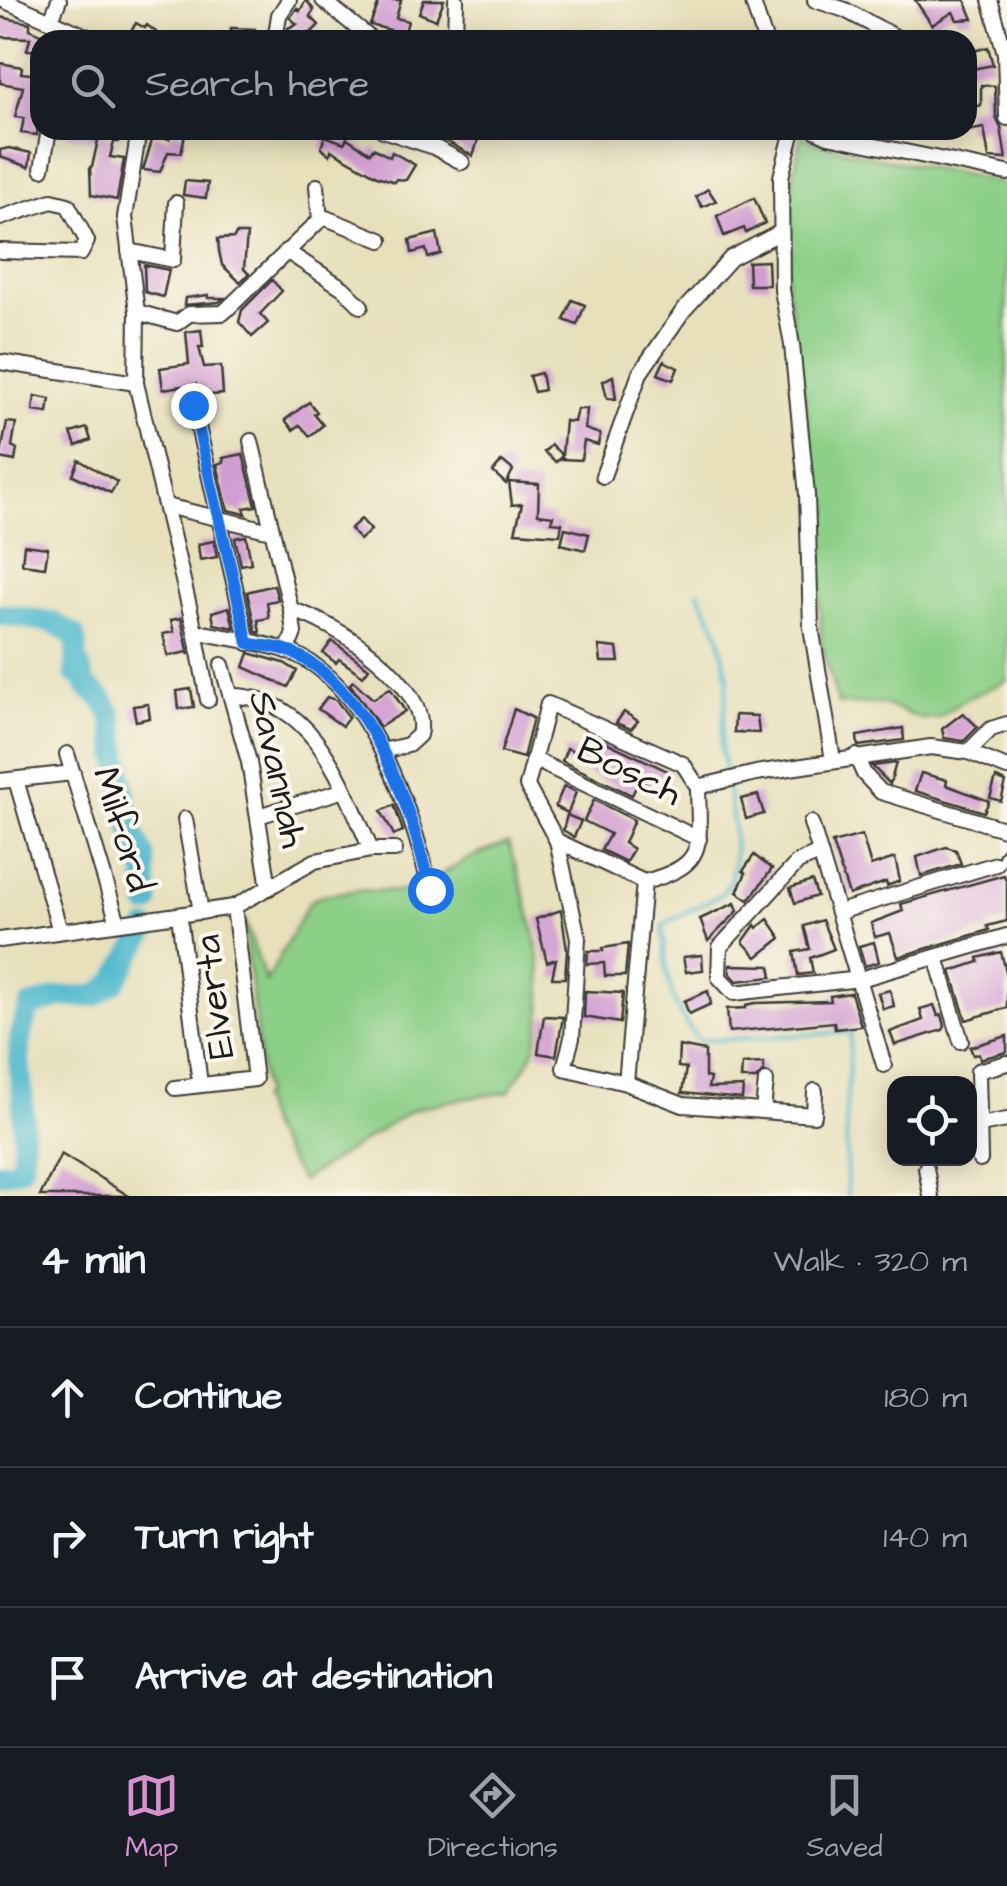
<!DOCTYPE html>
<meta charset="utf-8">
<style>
body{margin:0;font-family:"Architects Daughter",sans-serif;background:#20242c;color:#f1f3f6}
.controls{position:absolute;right:30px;bottom:30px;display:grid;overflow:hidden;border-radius:20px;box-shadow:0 5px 25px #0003}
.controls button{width:90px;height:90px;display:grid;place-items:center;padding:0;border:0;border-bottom:2px solid #363941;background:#171b24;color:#f1f3f6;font:50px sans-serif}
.stop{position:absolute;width:30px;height:30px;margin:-22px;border:8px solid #1a73e8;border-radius:50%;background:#fff}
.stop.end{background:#1a73e8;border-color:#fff;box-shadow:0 2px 10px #0008}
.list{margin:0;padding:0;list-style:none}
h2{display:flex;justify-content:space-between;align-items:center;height:130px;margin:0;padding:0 40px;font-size:42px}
h2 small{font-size:32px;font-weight:400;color:#9ea1a6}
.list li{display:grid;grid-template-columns:65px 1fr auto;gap:30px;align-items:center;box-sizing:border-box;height:140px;padding:0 40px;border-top:2px solid #363941}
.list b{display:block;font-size:38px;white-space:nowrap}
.list em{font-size:32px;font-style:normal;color:#9ea1a6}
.icon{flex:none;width:55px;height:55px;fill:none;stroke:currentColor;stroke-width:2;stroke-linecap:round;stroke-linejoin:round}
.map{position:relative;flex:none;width:1007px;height:1196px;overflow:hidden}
.search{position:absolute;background:#171b24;box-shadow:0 5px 25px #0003;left:30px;right:30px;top:30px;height:110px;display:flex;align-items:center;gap:25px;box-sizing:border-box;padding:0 35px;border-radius:30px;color:#9ea1a6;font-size:38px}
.sheet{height:550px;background:#171b24}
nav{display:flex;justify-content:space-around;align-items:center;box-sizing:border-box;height:140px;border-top:2px solid #363941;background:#171b24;font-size:28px;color:#9ea1a6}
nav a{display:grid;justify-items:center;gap:5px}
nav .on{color:#d690ce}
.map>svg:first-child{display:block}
.green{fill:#8ccf87;stroke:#547652;stroke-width:2.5}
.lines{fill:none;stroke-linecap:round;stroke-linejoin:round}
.stream{stroke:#50b9cd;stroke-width:4}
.river{stroke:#50b9cd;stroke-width:22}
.building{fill:#d29dd2}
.minor-casing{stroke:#3a3934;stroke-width:18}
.minor{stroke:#fff;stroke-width:14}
.route{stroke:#1a73e8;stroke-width:12}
.labels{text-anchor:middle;stroke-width:8;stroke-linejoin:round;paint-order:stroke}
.street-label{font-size:38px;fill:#1c1c1c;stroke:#fbf7ec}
</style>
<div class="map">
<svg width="1007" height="1196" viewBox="0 0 1007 1196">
<rect width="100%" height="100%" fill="#fbf7ec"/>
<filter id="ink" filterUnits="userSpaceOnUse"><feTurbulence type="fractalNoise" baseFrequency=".01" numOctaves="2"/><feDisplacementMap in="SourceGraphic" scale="20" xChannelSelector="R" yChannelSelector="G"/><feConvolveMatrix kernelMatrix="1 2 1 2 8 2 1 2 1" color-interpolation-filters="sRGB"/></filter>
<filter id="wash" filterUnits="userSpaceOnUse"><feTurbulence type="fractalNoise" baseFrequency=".0048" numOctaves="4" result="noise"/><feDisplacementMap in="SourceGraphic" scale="40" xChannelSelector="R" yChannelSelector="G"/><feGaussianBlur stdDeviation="2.25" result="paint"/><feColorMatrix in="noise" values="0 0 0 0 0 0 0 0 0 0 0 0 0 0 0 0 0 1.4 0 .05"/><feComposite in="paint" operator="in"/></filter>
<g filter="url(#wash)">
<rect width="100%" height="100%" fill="#e7e0bb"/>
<g class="green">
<path d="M801 136C868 162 938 165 1007 185V681L969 697 937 718 921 719 884 704H838L821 642 816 474 787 285 790 193Z"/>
<path d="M508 843C529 908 556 983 533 1052 528 1066 516 1080 508 1092L443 1102 412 1110 301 1181 270 1131 260 1098 264 1095 242 912 266 982 309 902 323 895 359 890 410 892 474 856Z"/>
</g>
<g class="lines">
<g class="stream">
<polyline points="698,591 719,634 728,679 721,745 726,775"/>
<path d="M727 784C732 812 745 880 718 896 699 907 680 913 663 926 666 972 667 1006 700 1041L851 1032 846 1115 847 1196"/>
</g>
<g class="river">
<polyline points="0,614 52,622 73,634 77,646 75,673"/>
<polyline points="77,660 86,686 103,700 112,716 130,825 144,855 148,904"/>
<path d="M0 1173 19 1169 22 1164C23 1146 24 1127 23 1108 22 1066 11 1050 30 1007L60 997 95 996 115 982 147 929"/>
</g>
</g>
<g id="blocks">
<g class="building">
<polygon points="306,0 314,10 310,16 319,25 311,33 286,37 288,28 297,24 290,18 297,8 300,11"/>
<polygon points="380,0 401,0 396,18 408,21 403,40 387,40 390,30 370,25"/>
<polygon points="424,0 444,0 436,20 419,13"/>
<polygon points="915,0 965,0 973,19 957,20 953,12 932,25"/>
<polygon points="0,17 30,23 30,29 51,39 40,40 39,51 27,50 30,38 0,37"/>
<polygon points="136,23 145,28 147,25 156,32 152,40 126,40"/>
<polygon points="231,28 255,29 254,40 230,40"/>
<polygon points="988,47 993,65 967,70 967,53"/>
<polygon points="0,63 22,67 21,73 40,75 37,135 21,133 24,118 15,117 23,87 0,83"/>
<polygon points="981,85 995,86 996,118 1001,128 1006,159 989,158 984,128 967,131 967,109 981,105"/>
<polygon points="68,130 96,130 119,142 114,142 110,157 124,159 117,200 91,195 90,167 92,167 98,140 68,136"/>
<polygon points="449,130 481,130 473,156 446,141"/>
<polygon points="171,132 185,134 181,153 168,152 160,172 143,170 154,134 169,139"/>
<polygon points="325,136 344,143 347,138 370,153 373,148 390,157 392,152 415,165 406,180 396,179 395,182 377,176 331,150 330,155 321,148"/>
<polygon points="9,148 31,153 29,167 0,157 0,150"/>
<polygon points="185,181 208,183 206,198 183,195"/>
<polygon points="708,189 716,201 702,207 696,197"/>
<polygon points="754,198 765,223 746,233 744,228 724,236 717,216"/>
<polygon points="437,233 441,254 428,258 426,249 412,253 410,240"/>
<polygon points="236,234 247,234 244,269 249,274 240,282 222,265 219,251 218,239 234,238"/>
<polygon points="768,261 769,285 749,285 748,262"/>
<polygon points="144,265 169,270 163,297 145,292"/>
<polygon points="272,280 282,291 260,314 268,323 252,337 239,322 242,310"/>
<polygon points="208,295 208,298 224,298 219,302 184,305 185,298"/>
<polygon points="572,300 585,305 577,325 564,320"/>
<polygon points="201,330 203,347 199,347 204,367 221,366 223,394 198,396 196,384 163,389 160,368 189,364 186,332"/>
<polygon points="664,361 678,368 673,380 658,374"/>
<polygon points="541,373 544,390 534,392 529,376"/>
<polygon points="613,376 616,399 607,398 603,381"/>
<polygon points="35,396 50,399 48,413 33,411"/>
<polygon points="309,402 317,412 314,414 323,425 310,436 300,425 293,430 285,420"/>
<polygon points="577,409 587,409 585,429 600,434 598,445 584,441 581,460 562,459 562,456 556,462 544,452 551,445 562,455 565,421 574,422"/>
<polygon points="7,422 16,423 12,446 17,449 15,461 0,458"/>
<polygon points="87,428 91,440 76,446 71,433"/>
<polygon points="243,454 256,506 244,508 246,514 228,510 217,464 224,462 223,458"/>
<polygon points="79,460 117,482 111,493 73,475"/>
<polygon points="502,461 513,470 506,484 493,472"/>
<polygon points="509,482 539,484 538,514 553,516 551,522 562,523 560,535 515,532 522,504 512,505"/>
<polygon points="361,519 371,530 360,540 350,529"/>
<polygon points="565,528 589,534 585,550 561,544"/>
<polygon points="246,536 251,563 241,565 235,538"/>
<polygon points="214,541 217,557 200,560 198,544"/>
<polygon points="24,545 48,548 45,567 22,564"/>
<polygon points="274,585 278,600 267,602 269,618 258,620 260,633 256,632 247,592"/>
<polygon points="229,607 234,628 214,624 212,612"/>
<polygon points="181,618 189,655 188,652 168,656 163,634 174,632 171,620"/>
<polygon points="332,641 369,668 363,676 339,659 336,663 323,653"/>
<polygon points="599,646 617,648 619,662 601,662"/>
<polygon points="249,653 284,663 297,671 288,687 244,667"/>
<polygon points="353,681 373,699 390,688 405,711 380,727 350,684"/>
<polygon points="191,689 194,707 179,709 177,691"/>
<polygon points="327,697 336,700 349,717 342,726 318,709"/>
<polygon points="148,704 150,718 136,721 133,706"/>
<polygon points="514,709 533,718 523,758 501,752"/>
<polygon points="624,712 638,721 631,729 616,723"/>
<polygon points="963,713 978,727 964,741 944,738 942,729"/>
<polygon points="735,715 757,716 759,733 734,732"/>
<polygon points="903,728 904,740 858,746 857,736"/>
<polygon points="589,734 672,773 663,792 639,781 632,795 562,761 567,748 578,753"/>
<polygon points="896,763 890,784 872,766"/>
<polygon points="921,773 947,780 946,785 989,801 984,812 915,791"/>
<polygon points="996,778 1006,782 1001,801 990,798"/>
<polygon points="564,786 576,792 568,813 555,807"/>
<polygon points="758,795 764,814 746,819 741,799"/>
<polygon points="594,800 634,820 624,843 633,849 626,862 601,850 610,834 584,821"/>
<polygon points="394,805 403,831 394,835 381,811"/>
<polygon points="567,815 581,821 574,837 563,830"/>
<polygon points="862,835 871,866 895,858 900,881 887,886 886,882 849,895 832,843"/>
<polygon points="946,847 956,850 961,864 921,876 917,857"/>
<polygon points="754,855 772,869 749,900 737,892 746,873 743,871"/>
<polygon points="1004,875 1007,883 1007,921 987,926 989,930 898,957 890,933 875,937 871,923 903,911 901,904"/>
<polygon points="812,881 817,896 795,903 790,888"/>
<polygon points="735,903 738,911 708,941 700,919"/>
<polygon points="561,910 567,950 565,978 552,978 556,959 547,962 536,919"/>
<polygon points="768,919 781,938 757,957 743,942 755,925 757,928"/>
<polygon points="822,920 834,949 810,958 813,973 798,975 794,952 810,949 804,926"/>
<polygon points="874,942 879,962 865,966 859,946"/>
<polygon points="628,944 625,976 605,976 604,963 587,964 588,951 603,951 603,948"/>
<polygon points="1001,952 1007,976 1007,1008 966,1020 951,971 979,962 978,958"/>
<polygon points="702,955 703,970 686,972 683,957"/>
<polygon points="730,965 770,966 772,977 737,981 730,973"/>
<polygon points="890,990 894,1006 883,1009 878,993"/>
<polygon points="585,991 623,993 620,1023 584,1017"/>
<polygon points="708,991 711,1004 689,1014 684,1001"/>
<polygon points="851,993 861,1026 835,1029 834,1022 729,1032 727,1009 746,1008 746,1005 755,1003 831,1001 830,996"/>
<polygon points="934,1005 938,1016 942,1015 945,1026 943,1030 895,1045 890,1032 923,1020 920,1009"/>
<polygon points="544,1016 563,1017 556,1056 538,1053"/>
<polygon points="1007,1036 1007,1052 980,1059 979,1054 973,1055 970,1047"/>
<polygon points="679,1046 705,1051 705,1077 710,1078 708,1088 743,1087 742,1099 682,1093 686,1068 678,1067"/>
<polygon points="764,1063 764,1071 756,1079 741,1079 742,1064"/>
<polygon points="61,1154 129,1196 40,1196"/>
</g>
</g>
</g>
<g filter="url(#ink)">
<use href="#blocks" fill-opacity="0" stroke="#3a3934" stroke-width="2.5"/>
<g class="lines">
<g class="minor-casing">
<g id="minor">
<polyline points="3,0 95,40"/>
<polyline points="323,0 372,40"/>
<polyline points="752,0 765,40"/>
<polyline points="815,0 845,10 901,40"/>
<polyline points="990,0 1005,53 1007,118"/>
<polyline points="51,20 59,0"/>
<polyline points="275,40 279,15 289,0"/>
<polyline points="455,40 456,0"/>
<polyline points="139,130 125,217 137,312 136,383 195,631 208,700"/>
<polyline points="383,130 434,147 462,162"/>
<polyline points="793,130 781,177 782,290 792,345 807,495 811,627 833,760"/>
<polyline points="815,130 828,136 1007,173"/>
<polyline points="42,169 49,130"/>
<polyline points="0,218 52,201 68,205 87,241 81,253 0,251"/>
<polyline points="320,220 326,218 381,240"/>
<polyline points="129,251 173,260 176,203"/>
<polyline points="286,251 343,288 361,306"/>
<polyline points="137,312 177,323 189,314 223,313 320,220 317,186"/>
<polyline points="0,362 136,383"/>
<polyline points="193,405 248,643"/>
<polyline points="251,441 291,610 294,633 287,651"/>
<polyline points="603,476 640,373 683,311 731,258 781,232"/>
<polyline points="166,506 271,531"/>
<path d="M291 610C332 620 432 685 419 735L408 745 382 751"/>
<path d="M195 631C224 638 257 641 285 650 368 678 413 813 430 890"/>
<polyline points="222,665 249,762 269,888"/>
<path d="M232 696C314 696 343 786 371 850"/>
<polyline points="968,752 991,729 1007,724"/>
<polyline points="67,754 118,923"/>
<polyline points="856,756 864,774 881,792 1007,830"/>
<polyline points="533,759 699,839"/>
<polyline points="16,780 60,931"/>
<polyline points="0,781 73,773"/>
<polyline points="698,787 683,764 548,704 527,786 557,841 578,938 572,1038 564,1068 626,1083 683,1105 814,1115 815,1091"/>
<polyline points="698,787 756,773 931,747 968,752 1007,768"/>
<polyline points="258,816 345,790"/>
<polyline points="185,819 201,912"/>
<polyline points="811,823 884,1065"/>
<path d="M557 841 644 882C708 865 699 846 698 787"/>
<polyline points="820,853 798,862 720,947 719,977 734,993 860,979 1007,936"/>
<polyline points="1006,858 1007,855"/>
<polyline points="839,912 996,864"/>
<polyline points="179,915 200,1084"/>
<polyline points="0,940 234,907 315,861 371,850 395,850"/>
<polyline points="936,957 961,1041"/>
<polyline points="626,1083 644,882"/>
<polyline points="175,1088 255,1079 234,907"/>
<polyline points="763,1111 766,1081"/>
<polyline points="980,1125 1007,1120"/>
<polyline points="980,1160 978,1071 1007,1063"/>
<polyline points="926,1168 931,1196"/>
</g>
</g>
<use href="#minor" class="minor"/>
</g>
</g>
<g class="lines" filter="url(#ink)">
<path class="route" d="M193 405 248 643C260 646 275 646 286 650 371 683 412 810 430 890"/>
</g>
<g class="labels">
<g class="street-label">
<text transform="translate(279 769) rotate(78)" y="13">Savannah</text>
<text transform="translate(630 770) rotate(26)" y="13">Bosch</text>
<text transform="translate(124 829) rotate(73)" y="13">Milford</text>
<text transform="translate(213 997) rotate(-97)" y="13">Elverta</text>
</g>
</g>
</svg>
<div class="controls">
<button><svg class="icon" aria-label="locate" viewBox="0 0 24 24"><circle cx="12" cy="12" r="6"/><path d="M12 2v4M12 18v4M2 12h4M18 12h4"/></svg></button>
</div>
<div class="stop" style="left:430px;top:890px"></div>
<div class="stop end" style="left:193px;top:405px"></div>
<div class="search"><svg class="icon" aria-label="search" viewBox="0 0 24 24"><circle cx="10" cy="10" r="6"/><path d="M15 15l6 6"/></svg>Search here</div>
</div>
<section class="sheet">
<h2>4 min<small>Walk · 320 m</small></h2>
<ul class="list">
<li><svg class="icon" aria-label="ahead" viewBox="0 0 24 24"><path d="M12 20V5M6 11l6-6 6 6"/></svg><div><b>Continue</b></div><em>180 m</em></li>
<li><svg class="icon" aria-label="right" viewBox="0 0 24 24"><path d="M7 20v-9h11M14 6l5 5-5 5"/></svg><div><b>Turn right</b></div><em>140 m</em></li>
<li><svg class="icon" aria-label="arrive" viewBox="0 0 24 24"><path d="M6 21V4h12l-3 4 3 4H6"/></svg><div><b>Arrive at destination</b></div></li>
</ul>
</section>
<nav>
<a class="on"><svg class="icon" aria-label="map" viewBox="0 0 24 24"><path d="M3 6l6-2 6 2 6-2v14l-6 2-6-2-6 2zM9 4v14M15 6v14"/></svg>Map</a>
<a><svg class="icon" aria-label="directions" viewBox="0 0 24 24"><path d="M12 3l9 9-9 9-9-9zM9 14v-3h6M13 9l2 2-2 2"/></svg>Directions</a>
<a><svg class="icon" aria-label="saved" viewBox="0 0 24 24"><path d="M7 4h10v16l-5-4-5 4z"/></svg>Saved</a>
</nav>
